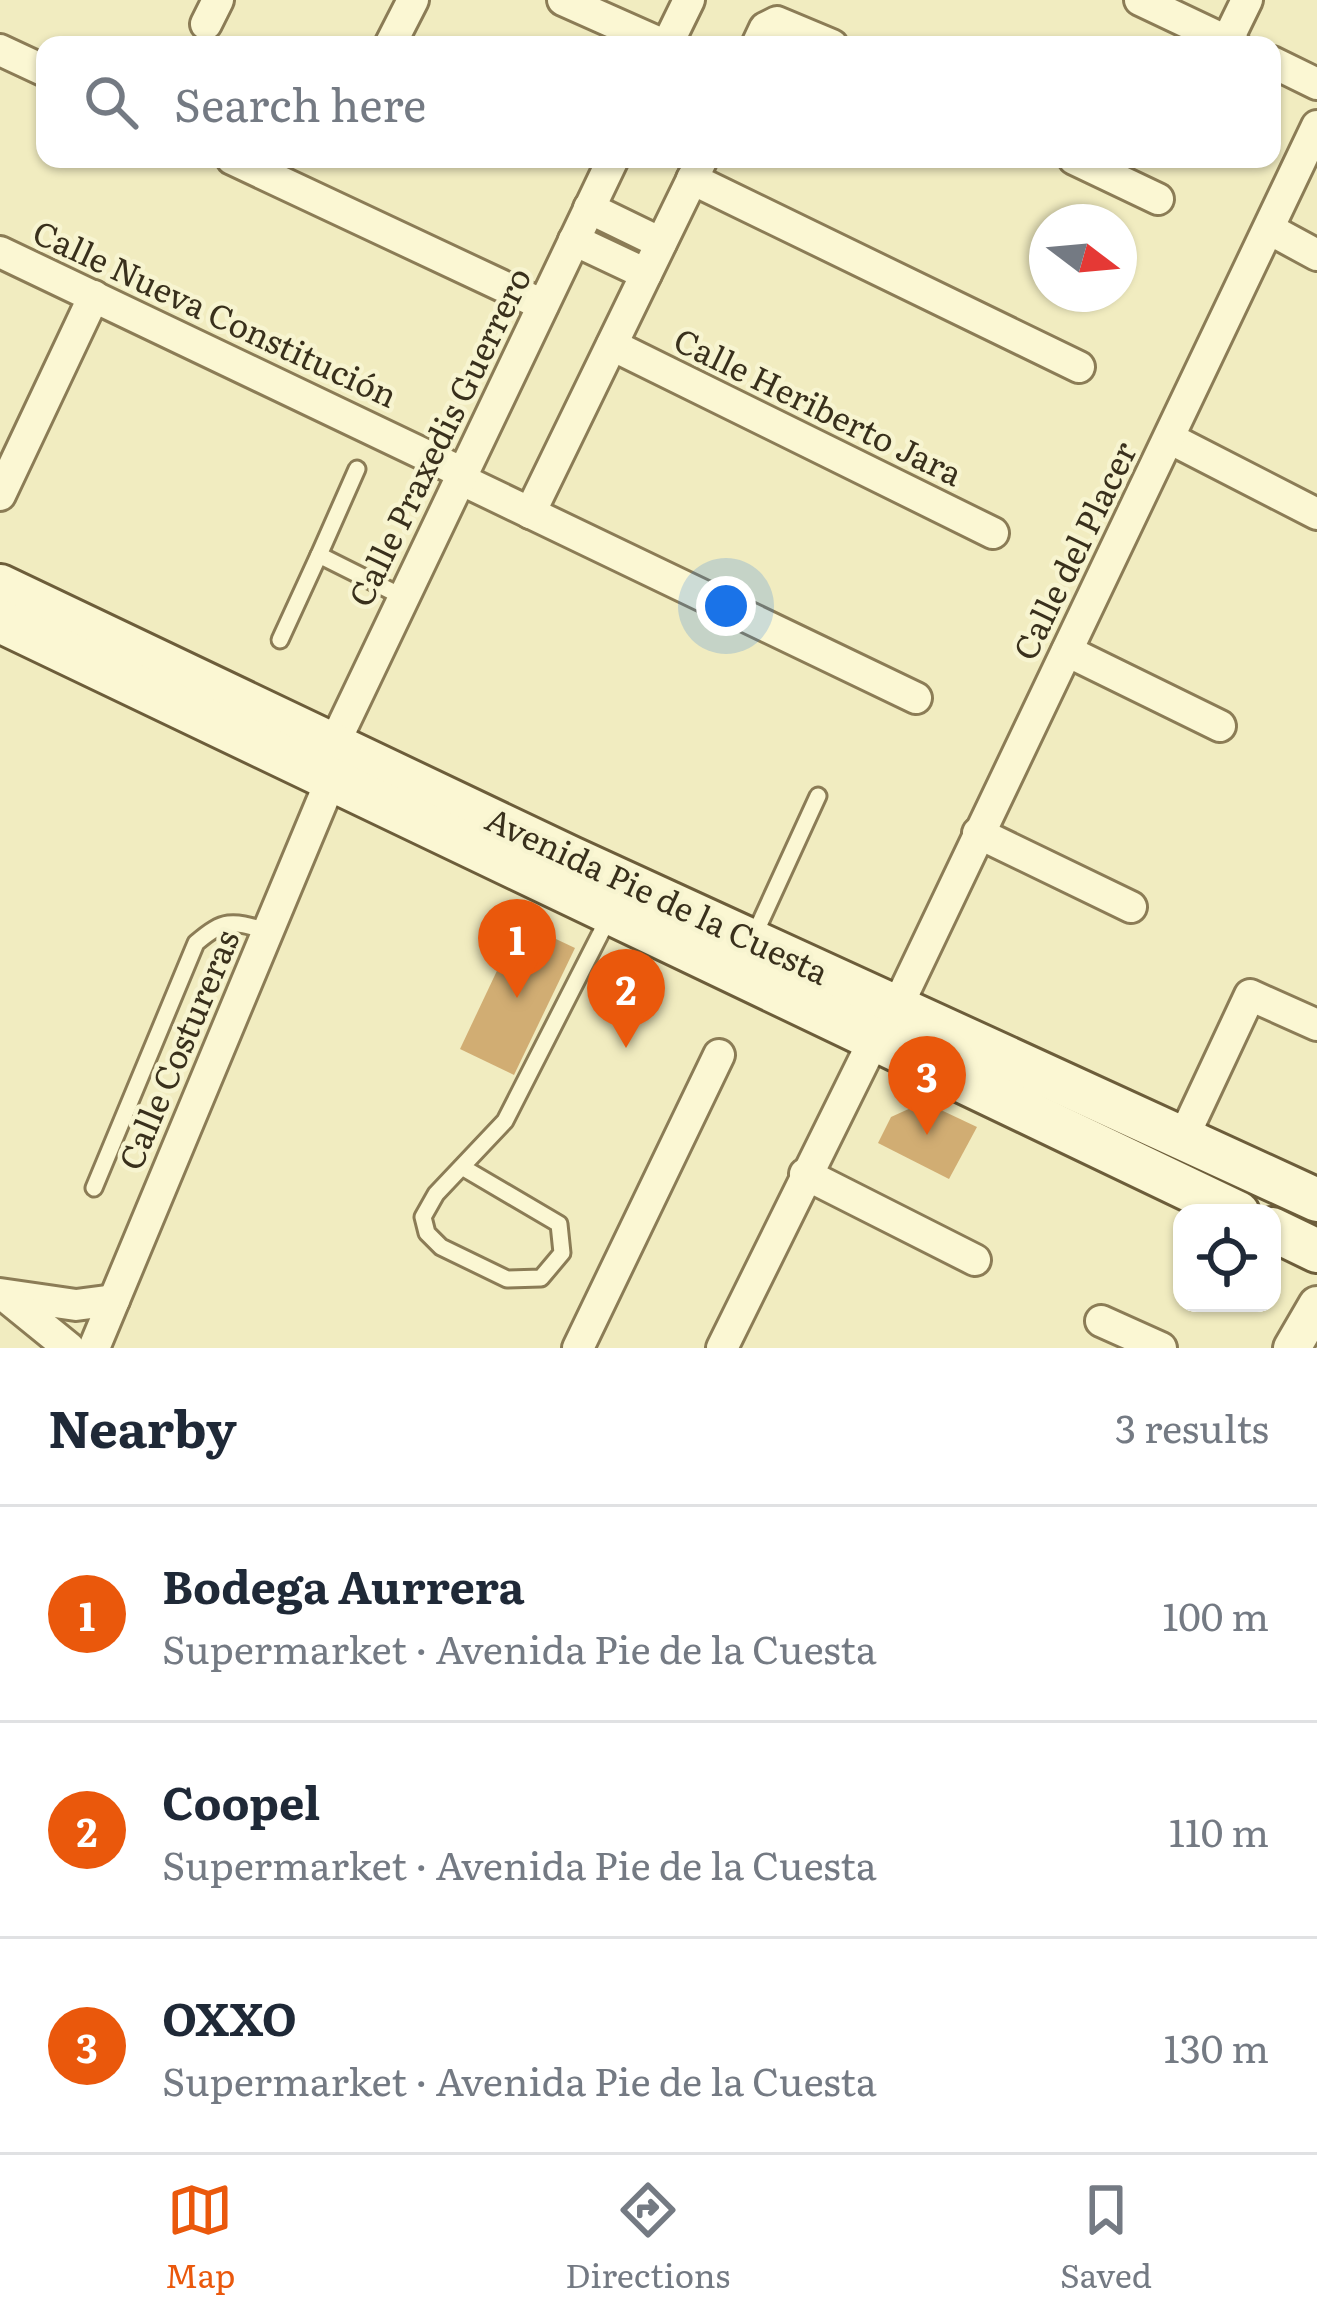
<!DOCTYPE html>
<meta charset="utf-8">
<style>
body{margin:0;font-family:Literata,serif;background:#f6f6f7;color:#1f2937}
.controls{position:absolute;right:36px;bottom:36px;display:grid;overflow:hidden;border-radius:24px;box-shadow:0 3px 9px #0004}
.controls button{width:108px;height:108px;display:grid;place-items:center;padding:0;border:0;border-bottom:3px solid #e0e1e3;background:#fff;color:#1f2937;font:60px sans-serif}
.compass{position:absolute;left:1029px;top:204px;width:108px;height:108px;border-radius:50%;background:#fff;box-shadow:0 3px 9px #0004;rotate:106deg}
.you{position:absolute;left:726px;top:606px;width:42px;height:42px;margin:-30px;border:9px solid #fff;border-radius:50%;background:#1a73e8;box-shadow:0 0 0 18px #1a73e833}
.badge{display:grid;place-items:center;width:78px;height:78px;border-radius:50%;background:#ea580c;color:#fff;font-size:39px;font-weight:700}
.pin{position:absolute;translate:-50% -99px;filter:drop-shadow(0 3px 6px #0008)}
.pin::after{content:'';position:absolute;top:63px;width:42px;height:36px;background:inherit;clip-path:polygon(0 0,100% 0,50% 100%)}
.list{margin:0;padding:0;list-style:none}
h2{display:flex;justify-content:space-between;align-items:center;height:156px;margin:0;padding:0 48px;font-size:51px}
h2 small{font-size:39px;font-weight:400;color:#747a83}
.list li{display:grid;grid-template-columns:78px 1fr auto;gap:36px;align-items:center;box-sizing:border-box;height:216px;padding:0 48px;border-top:3px solid #e0e1e3}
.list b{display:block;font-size:45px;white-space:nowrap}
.list p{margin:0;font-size:39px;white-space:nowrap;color:#747a83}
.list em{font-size:39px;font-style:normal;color:#747a83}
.icon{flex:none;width:66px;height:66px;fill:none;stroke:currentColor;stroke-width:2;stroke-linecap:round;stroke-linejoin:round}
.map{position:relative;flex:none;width:1317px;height:1348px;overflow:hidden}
.search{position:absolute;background:#fff;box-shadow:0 3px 9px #0004;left:36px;right:36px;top:36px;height:132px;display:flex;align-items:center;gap:30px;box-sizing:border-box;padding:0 42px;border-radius:24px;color:#747a83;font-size:45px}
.sheet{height:804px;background:#fff}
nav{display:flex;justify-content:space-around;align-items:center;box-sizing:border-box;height:168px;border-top:3px solid #e0e1e3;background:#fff;font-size:33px;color:#747a83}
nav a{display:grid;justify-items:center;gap:6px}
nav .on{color:#ea580c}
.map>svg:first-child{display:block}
.building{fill:#d1ad73}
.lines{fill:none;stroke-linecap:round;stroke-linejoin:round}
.service-casing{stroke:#8b7c56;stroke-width:21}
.minor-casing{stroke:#8b7c56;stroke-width:36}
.tertiary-casing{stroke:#8b7c56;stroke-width:42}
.secondary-casing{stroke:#6c5d3a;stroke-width:48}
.service{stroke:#fbf7d3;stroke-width:15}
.minor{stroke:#fbf7d3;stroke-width:30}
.tertiary{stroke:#fbf7d3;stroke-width:36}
.secondary{stroke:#fbf7d3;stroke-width:42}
.labels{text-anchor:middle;stroke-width:9;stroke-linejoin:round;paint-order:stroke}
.street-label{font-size:33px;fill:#39301c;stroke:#f7f4d0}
</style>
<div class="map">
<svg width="1317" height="1348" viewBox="0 0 1317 1348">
<rect width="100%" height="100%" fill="#f1ecc0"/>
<g class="building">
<polygon points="520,922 575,948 514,1075 460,1049"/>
<polygon points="924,1102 977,1127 949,1179 878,1143 891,1117"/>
</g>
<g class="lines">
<g class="service-casing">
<g id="service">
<polyline points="319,555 357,469"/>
<polyline points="280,640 319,555 403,597"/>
<polyline points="753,938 818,796"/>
<polyline points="462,1167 559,1224 562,1253 541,1278 507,1279 441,1247 427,1233 423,1217 436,1194 505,1121 610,915"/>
<path d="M94 1188 196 943C225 918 232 921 268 931"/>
</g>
</g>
<g class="minor-casing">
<g id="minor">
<polyline points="563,0 664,45"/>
<polyline points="1140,0 1235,45"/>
<polyline points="206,24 218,0"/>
<polyline points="1227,41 1247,0"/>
<polyline points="390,45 413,0"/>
<polyline points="667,45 689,0"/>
<polyline points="757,45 765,28 777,22 832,45"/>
<polyline points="0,50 45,71"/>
<polyline points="1272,62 1317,84"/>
<polyline points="232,159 543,305"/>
<polyline points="1074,159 1158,199"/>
<polyline points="692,179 1079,367"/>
<polyline points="589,208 661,243"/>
<polyline points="1269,229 1317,255"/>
<polyline points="574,240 646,274"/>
<polyline points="0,252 463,473"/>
<polyline points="612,345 993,533"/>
<polyline points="1169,438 1317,514"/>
<polyline points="460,479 916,698"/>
<polyline points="0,495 94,296"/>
<polyline points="530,513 702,159"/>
<polyline points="1067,651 1220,726"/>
<polyline points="978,833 1131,907"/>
<polyline points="897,1007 1317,126"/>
<polyline points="1183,1138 1250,995 1317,1025"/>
<polyline points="805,1174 975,1260"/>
<polyline points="0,1294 76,1305 114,1300"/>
<polyline points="10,1300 69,1348"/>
<polyline points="1101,1321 1161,1348"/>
<polyline points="94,1348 331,780 333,746 613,159"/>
<polyline points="578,1348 719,1055"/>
<polyline points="722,1348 874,1040"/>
</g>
</g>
<g class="tertiary-casing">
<polyline id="tertiary" points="1292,1348 1317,1305"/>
</g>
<g class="secondary-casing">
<g id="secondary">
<polyline points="0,586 571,858 1317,1200"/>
<polyline points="0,621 1238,1213"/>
<polyline points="1272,1229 1317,1251"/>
</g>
</g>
<use href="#service" class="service"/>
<use href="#minor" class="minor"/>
<use href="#tertiary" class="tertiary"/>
<use href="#secondary" class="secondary"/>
</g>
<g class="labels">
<g class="street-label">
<text transform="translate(215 314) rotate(25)" y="12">Calle Nueva Constitución</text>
<text transform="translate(818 407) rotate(26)" y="12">Calle Heriberto Jara</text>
<text transform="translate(440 437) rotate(-64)" y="12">Calle Praxedis Guerrero</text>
<text transform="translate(1075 551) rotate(-64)" y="12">Calle del Placer</text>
<text transform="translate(657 896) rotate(25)" y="12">Avenida Pie de la Cuesta</text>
<text transform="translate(179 1050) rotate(-67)" y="12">Calle Costureras</text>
</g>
</g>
</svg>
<div class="controls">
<button><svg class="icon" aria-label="locate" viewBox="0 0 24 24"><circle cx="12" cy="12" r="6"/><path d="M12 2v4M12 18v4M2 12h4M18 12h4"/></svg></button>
</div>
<svg class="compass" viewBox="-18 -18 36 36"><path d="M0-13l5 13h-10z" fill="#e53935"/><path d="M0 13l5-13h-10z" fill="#747a83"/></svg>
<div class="you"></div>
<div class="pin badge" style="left:517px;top:998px">1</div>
<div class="pin badge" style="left:626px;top:1048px">2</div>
<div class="pin badge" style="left:927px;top:1135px">3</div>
<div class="search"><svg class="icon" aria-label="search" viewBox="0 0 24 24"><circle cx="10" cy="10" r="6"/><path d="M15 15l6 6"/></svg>Search here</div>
</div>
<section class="sheet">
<h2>Nearby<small>3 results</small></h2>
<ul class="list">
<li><span class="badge">1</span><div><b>Bodega Aurrera</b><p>Supermarket · Avenida Pie de la Cuesta</p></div><em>100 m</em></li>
<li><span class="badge">2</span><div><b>Coopel</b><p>Supermarket · Avenida Pie de la Cuesta</p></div><em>110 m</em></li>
<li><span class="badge">3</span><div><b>OXXO</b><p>Supermarket · Avenida Pie de la Cuesta</p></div><em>130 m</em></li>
</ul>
</section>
<nav>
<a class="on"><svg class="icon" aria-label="map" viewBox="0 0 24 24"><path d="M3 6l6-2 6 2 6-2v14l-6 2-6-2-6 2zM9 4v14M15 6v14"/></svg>Map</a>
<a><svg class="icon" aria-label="directions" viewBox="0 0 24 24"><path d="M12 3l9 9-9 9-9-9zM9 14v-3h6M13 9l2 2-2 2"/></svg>Directions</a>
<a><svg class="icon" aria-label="saved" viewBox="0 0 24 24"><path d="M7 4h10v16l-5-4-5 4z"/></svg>Saved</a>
</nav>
